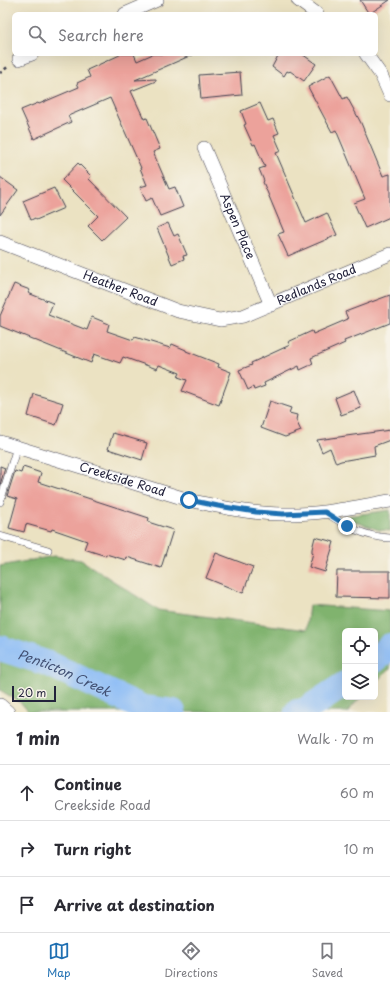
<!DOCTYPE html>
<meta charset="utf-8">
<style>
body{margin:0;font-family:"Playpen Sans",sans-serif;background:#f2f2f3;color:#2b2b33}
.controls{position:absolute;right:12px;bottom:12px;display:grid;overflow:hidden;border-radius:6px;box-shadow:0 4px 16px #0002}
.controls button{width:36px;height:36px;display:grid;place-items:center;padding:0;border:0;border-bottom:1px solid #e1e1e2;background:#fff;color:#2b2b33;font:20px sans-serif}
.scale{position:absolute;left:12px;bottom:10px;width:44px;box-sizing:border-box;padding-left:4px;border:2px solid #22223b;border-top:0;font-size:11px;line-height:14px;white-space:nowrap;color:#22223b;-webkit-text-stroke:3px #f7f3e8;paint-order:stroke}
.stop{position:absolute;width:12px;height:12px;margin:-9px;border:3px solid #1f6fb2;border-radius:50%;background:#fff}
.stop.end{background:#1f6fb2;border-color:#fff;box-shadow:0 1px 4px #0008}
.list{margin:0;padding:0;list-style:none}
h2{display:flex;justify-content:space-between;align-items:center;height:52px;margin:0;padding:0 16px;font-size:17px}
h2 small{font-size:13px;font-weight:400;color:#7c7c81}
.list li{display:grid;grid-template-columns:26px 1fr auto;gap:12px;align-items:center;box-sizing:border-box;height:56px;padding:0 16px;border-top:1px solid #e1e1e2}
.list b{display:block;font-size:15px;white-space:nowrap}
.list p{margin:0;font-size:13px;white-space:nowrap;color:#7c7c81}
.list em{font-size:13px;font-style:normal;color:#7c7c81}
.icon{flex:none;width:22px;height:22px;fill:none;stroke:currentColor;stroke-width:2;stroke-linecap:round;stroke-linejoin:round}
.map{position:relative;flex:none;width:390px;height:712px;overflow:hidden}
.search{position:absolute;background:#fff;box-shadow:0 4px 16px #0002;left:12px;right:12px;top:12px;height:44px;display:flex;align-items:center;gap:10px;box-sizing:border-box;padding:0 14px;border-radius:6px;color:#7c7c81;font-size:15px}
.sheet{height:220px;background:#fff}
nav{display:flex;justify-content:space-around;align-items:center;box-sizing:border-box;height:56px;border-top:1px solid #e1e1e2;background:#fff;font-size:11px;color:#7c7c81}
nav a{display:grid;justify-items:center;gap:2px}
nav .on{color:#1f6fb2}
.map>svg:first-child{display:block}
.forest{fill:#80b36e;stroke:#516a54}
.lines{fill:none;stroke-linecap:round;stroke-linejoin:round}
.river{stroke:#8abbf6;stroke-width:26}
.building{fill:#eca29b}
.lane-casing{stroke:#403f4f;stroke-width:8}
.street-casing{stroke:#403f4f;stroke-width:14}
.path{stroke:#403f4f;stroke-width:2.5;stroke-dasharray:3 3;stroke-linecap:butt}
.lane{stroke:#fff;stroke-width:7}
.street{stroke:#fff;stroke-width:13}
.route{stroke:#1f6fb2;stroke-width:5}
.labels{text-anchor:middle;stroke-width:3.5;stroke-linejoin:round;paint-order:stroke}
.street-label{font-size:12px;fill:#22223b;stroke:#f7f3e8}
.water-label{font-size:13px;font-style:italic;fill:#415073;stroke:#f7f3e8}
</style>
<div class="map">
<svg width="390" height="712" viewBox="0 0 390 712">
<rect width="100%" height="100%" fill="#f7f3e8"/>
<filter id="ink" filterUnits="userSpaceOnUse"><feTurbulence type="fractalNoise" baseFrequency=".025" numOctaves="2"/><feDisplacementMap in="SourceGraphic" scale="8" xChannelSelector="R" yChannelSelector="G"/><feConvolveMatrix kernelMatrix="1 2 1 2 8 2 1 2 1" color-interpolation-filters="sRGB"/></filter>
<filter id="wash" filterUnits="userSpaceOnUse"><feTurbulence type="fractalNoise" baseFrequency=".012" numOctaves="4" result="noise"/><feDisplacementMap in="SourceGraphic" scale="16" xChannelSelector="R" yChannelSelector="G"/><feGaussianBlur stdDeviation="0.9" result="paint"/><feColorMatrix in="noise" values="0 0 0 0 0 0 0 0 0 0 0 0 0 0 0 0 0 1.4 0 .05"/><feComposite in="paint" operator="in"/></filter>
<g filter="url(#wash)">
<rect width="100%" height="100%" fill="#ebe2c2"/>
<g class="forest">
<polygon points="390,510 390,531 379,530 350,520 348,516"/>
<polygon points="54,556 81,560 158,610 306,630 309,605 390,611 390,669 386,672 375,683 375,631 345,631 345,697 361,697 348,711 349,712 29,712 21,703 0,690 0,566"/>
</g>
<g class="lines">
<g class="river">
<path id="s1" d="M0 648 49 664 143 708 173 712"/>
<polyline points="375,660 390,646"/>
<polyline points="297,712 304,711 345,684"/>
</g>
</g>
<g id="blocks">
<g class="building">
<polygon points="360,0 390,0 369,14"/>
<polygon points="122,54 134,54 137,61 153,54 194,54 135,80 156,79 156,81 131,91 144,119 147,118 160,149 153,152 169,189 175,187 183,207 160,216 152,198 146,201 140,187 147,185 140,168 141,168 110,98 68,116 71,122 34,139 21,110 38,103 39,104 79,87 77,83 90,77 87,70"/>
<polygon points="279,54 302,54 316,64 304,81 290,71 289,72 287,71 284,76 272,67"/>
<polygon points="240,72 242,95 201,99 199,75"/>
<polygon points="330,75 343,99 347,97 361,123 383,176 390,174 390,217 365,228 354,203 365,199 336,130 332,132 308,87"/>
<polygon points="260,103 268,121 273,119 279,133 274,135 281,151 276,153 306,223 327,213 337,235 288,256 278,234 284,232 263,182 264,181 259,169 265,167 255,144 253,145 244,125 246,124 241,111"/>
<polygon points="78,163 91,176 89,179 126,217 102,240 88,226 98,216 62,180"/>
<polygon points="0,177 18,190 0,215"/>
<polygon points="54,188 64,208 36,220 35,218 31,220 23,201"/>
<polygon points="168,223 174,236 178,234 187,255 183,256 184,259 172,264 157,228"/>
<polygon points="14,284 30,290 28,293 53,303 48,315 87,330 92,317 109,324 107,331 133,340 135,337 170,348 172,344 186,350 186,351 219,364 218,367 231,372 219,405 182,391 187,380 178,377 180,373 159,365 157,369 123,357 120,363 94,354 91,363 0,326 0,316"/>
<polygon points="390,295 390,323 344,341 345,343 311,358 313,364 300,370 299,366 264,383 265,386 254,390 253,387 248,390 239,370 252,365 251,363 290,345 288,342 312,331 313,334 348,319 345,312"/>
<polygon points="354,390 361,408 341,415 335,398"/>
<polygon points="34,394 63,403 56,425 28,416"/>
<polygon points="270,401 291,408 289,413 297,415 296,420 301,431 285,437 261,428"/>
<polygon points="390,430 390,440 374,446 375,455 341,461 336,463 330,448 322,452 317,440"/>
<polygon points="113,433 147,443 142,460 108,449"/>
<polygon points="0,466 5,468 0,485"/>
<polygon points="23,467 41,473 38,482 149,518 148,522 173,530 161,568 127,557 126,560 106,554 106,556 84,549 87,541 52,529 51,531 26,524 24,532 9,528 17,499 7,496 15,471 21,473"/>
<polygon points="315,537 334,542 325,572 309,567 313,553 312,552 312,549"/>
<polygon points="216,553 253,567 243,593 206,578"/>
<polygon points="337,571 390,571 390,598 336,597"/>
</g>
</g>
</g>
<g filter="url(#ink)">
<use href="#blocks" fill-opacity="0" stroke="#403f4f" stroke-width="1"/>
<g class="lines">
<g class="lane-casing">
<g id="lane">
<polyline points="0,502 17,447"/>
<path d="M325 512C346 526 364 537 390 538"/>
<polyline points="0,536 48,550"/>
</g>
</g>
<g class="street-casing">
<g id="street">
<polyline points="298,0 317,14"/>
<polyline points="125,14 157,0"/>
<polyline points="366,54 381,75 390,95"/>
<polyline points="19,59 32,54"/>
<path id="s2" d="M204 148 271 305"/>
<path id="s3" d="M0 242 178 311 220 320 243 316 390 254"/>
<path id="s4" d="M0 442 189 500C220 507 251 514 283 514 319 515 355 507 390 501"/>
<polyline points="0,705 8,712"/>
</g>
</g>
<polyline class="path" points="0,73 9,66"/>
<use href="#lane" class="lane"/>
<use href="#street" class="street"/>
</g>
</g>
<g class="lines" filter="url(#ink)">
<polyline class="route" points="189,500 218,506 256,512 283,514 325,512 347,526"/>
</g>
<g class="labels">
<g class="street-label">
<text dy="4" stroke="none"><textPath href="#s2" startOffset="85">Aspen Place</textPath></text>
<text dy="4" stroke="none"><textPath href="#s3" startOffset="337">Redlands Road</textPath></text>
<text dy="4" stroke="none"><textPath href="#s3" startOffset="129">Heather Road</textPath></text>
<text dy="4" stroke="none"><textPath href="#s4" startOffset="128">Creekside Road</textPath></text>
</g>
<g class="water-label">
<text dy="5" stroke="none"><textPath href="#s1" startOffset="69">Penticton Creek</textPath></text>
</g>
</g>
</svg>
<div class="controls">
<button><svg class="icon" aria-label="locate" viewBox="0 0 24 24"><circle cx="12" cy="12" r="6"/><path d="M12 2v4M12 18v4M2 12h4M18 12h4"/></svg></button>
<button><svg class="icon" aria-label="layers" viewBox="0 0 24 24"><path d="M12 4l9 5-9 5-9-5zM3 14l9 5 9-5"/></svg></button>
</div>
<div class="scale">20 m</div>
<div class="stop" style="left:189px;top:500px"></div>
<div class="stop end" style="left:347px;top:526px"></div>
<div class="search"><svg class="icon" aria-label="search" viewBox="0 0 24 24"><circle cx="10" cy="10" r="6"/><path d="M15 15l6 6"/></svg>Search here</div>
</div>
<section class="sheet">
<h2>1 min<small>Walk · 70 m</small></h2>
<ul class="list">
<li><svg class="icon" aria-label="ahead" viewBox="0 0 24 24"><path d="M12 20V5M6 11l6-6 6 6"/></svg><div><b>Continue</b><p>Creekside Road</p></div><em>60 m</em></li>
<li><svg class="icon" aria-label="right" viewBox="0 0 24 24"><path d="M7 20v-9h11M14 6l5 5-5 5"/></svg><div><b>Turn right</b></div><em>10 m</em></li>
<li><svg class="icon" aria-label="arrive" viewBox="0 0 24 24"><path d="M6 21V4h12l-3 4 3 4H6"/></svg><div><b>Arrive at destination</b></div></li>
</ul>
</section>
<nav>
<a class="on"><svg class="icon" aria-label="map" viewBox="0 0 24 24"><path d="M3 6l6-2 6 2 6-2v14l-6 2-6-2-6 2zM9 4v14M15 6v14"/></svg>Map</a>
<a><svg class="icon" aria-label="directions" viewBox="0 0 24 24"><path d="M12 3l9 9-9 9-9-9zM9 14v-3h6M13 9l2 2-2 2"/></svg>Directions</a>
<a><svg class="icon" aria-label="saved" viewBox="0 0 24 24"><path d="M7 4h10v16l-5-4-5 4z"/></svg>Saved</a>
</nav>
